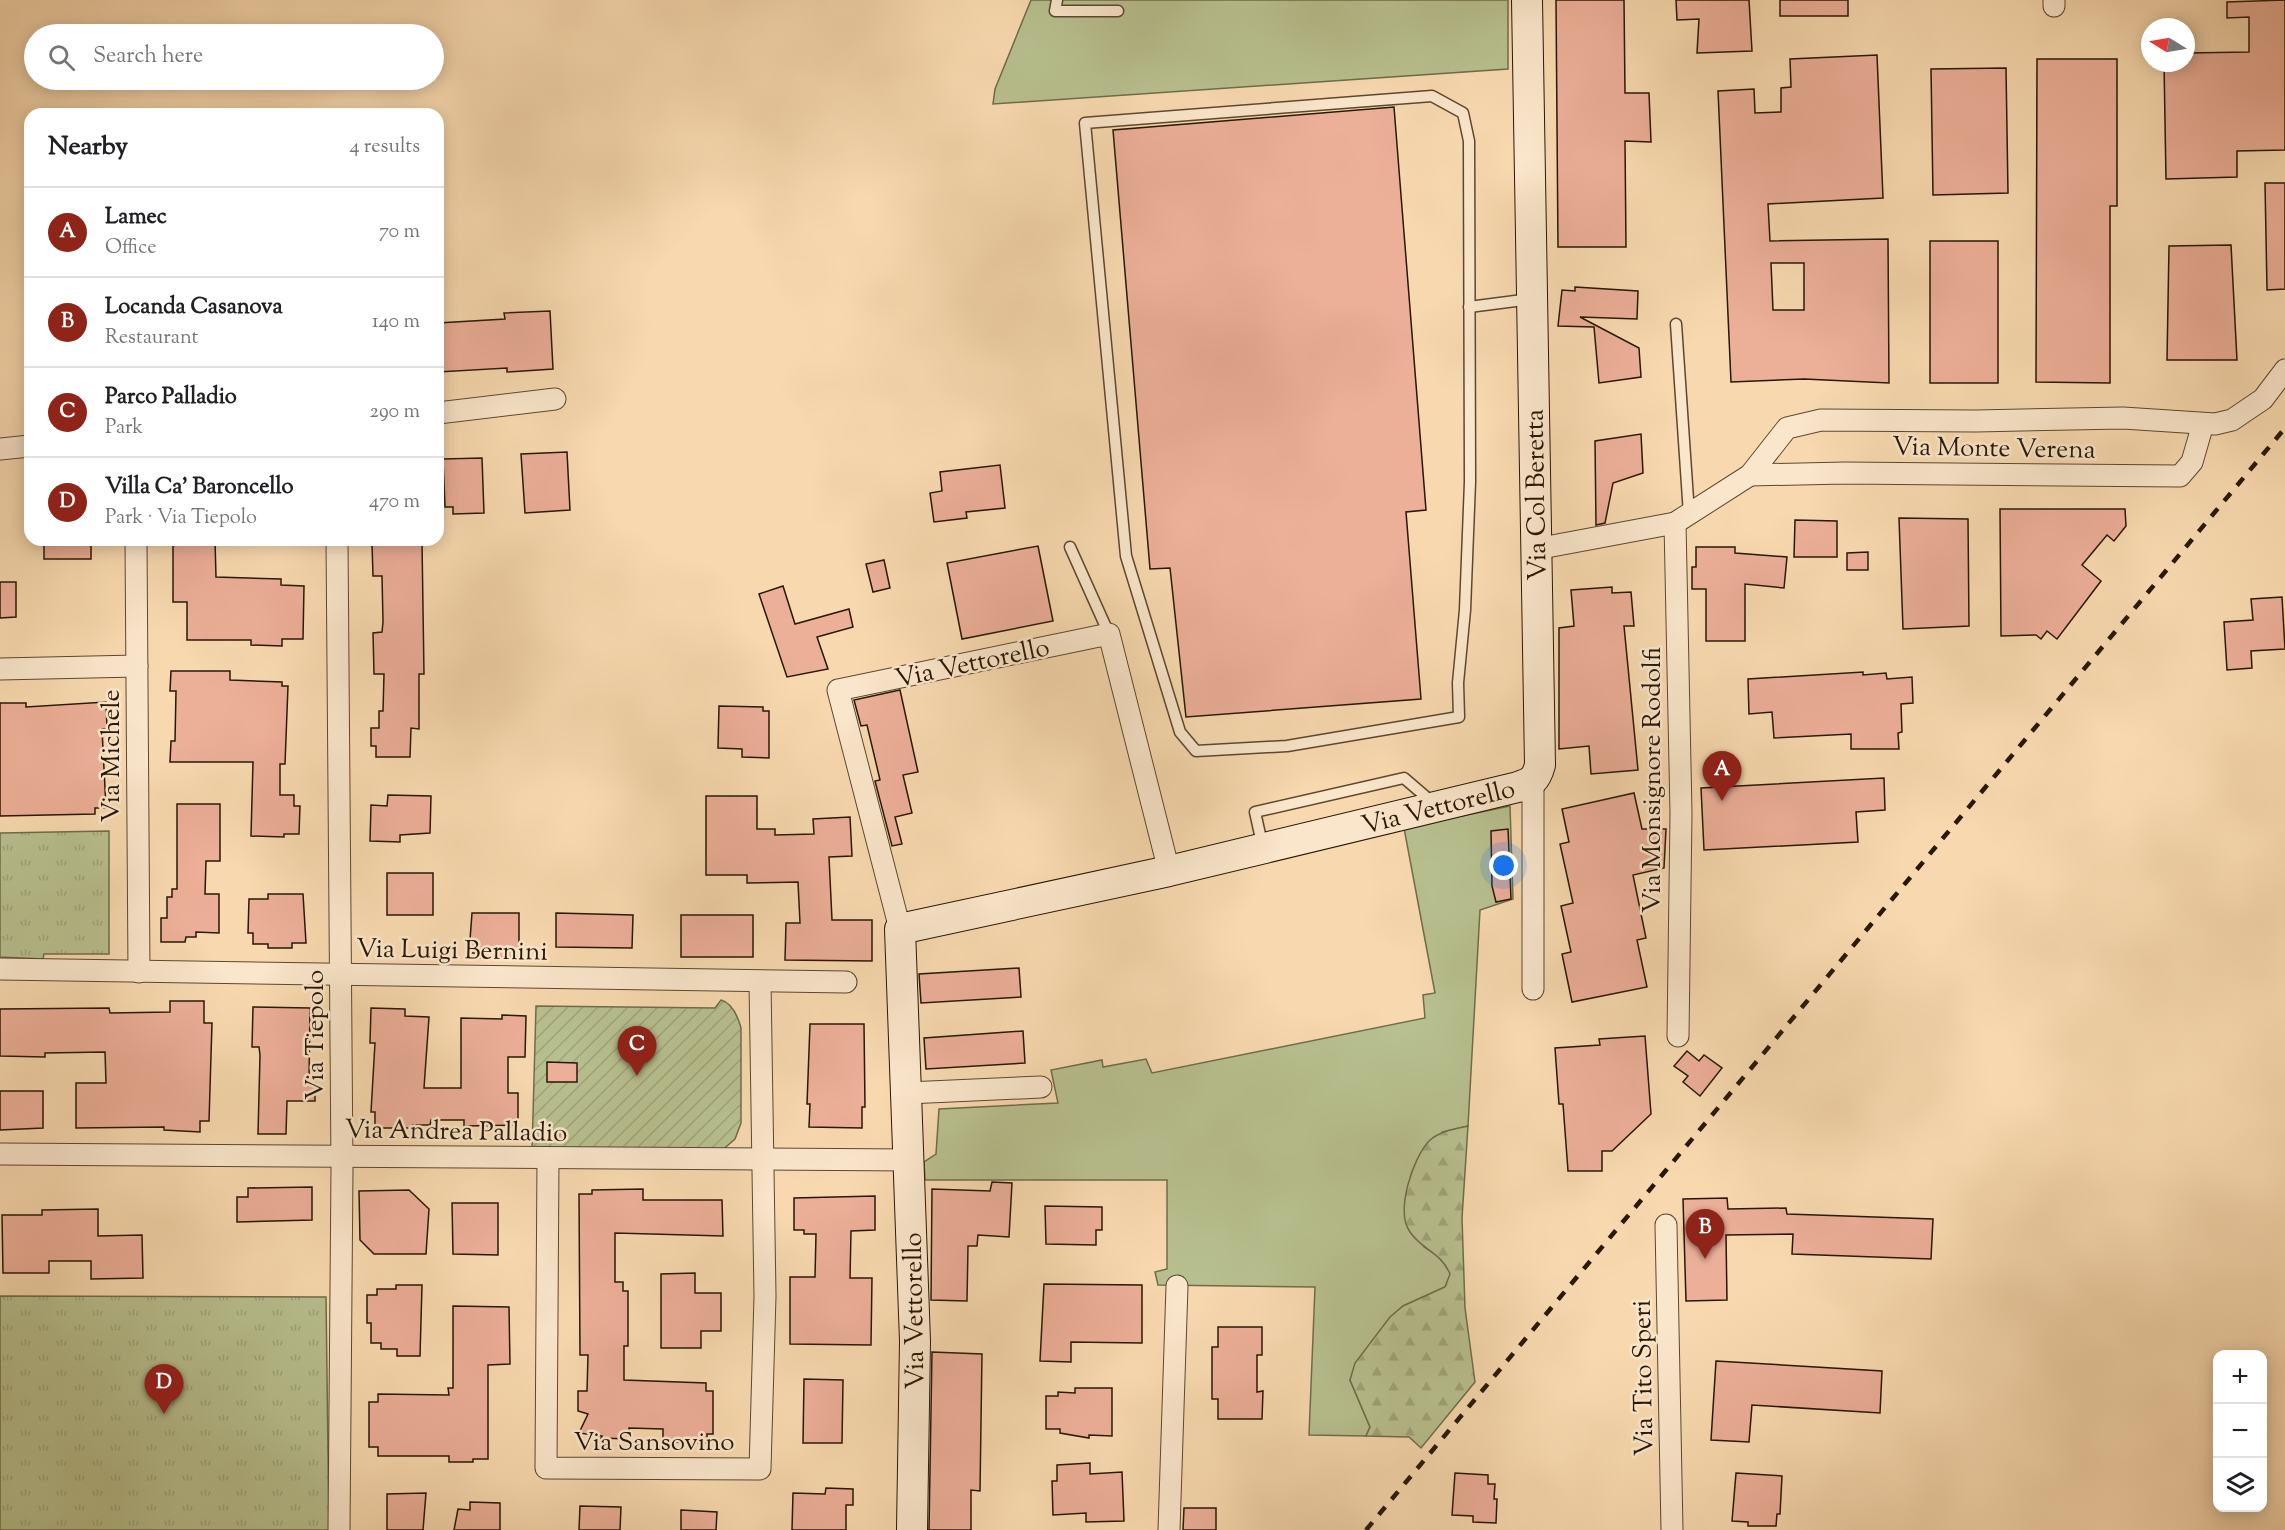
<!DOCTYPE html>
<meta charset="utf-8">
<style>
body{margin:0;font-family:"Sorts Mill Goudy",serif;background:#f2f2f2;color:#202124}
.controls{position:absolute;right:18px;bottom:18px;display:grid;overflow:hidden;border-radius:12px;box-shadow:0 3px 15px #0003}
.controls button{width:54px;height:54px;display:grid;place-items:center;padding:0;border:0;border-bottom:2px solid #e0e0e0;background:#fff;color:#202124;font:30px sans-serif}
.compass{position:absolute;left:2141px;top:18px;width:54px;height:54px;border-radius:50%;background:#fff;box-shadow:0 3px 15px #0003;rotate:281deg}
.you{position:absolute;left:1504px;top:866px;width:21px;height:21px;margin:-15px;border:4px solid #fff;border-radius:50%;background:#1a73e8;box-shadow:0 0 0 9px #1a73e833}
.badge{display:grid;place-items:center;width:39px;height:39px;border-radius:50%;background:#8f2418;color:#fff;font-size:20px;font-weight:700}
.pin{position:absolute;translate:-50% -50px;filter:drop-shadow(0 2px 3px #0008)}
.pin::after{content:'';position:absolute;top:32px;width:21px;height:18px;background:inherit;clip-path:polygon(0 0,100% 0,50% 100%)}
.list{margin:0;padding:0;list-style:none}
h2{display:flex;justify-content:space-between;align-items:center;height:78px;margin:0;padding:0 24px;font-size:26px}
h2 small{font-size:20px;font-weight:400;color:#757577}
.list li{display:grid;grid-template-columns:39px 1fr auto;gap:18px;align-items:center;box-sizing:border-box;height:90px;padding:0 24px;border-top:2px solid #e0e0e0}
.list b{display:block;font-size:22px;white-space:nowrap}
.list p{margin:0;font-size:20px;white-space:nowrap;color:#757577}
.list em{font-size:20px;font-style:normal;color:#757577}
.icon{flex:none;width:33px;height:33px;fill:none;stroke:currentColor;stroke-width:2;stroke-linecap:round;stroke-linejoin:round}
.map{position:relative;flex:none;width:2285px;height:1530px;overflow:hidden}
.search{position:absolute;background:#fff;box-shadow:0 3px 15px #0003;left:24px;top:24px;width:420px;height:66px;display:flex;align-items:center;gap:15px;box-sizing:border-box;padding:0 21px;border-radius:33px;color:#757577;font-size:22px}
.panel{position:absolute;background:#fff;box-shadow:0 3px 15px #0003;left:24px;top:108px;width:420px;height:438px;border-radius:18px}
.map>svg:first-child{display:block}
.grass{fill:#b8c08f;stroke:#706c4a;stroke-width:1.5}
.forest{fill:url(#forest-firs);stroke:#706c4a;stroke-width:1.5}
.park{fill:url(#park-tufts);stroke:#706c4a;stroke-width:1.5}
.garden{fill:url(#garden-furrows);stroke:#706c4a;stroke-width:1.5}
.building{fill:#ecaf98;stroke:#281704;stroke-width:1.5;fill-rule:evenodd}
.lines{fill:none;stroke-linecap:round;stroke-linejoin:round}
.lane-casing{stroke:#5c482f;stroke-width:13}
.street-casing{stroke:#5c482f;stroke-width:23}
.secondary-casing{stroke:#281704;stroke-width:32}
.lane{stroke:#fae6cb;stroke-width:10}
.street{stroke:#fae6cb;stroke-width:21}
.secondary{stroke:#fae6cb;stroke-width:30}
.rail{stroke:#281704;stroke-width:4.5;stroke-dasharray:10 10;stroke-linecap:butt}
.labels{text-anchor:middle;stroke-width:5;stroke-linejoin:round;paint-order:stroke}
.street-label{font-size:26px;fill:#281704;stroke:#fae6cb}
</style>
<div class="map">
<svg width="2285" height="1530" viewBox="0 0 2285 1530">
<defs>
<pattern id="forest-firs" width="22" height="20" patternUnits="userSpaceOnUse" patternTransform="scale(1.5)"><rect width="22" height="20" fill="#b8c08f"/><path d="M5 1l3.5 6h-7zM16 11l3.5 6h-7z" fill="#9ea47a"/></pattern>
<pattern id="park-tufts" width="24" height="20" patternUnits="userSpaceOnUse" patternTransform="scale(1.5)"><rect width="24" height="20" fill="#b8c08f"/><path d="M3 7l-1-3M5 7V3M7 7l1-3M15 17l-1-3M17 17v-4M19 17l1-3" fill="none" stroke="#9ea47a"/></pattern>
<pattern id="garden-furrows" width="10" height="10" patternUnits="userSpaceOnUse" patternTransform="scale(1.5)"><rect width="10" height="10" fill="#b8c08f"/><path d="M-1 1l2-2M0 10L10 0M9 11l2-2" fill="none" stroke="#9ea47a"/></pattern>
</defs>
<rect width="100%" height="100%" fill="#f8d9af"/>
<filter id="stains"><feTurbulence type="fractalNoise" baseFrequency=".00333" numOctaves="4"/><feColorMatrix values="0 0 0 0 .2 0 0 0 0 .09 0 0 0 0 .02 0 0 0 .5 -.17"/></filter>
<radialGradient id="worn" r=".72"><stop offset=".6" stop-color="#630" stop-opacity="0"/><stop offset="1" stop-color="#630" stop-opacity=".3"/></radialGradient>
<g class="grass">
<polygon points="1031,0 1508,0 1508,69 993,104 995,89"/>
<polygon points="1510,806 1513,899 1480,910 1468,1126 1442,1132 1424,1247 1443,1259 1451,1274 1445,1287 1403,1306 1350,1380 1370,1427 1366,1436 1309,1435 1315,1287 1158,1285 1155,1272 1167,1269 1167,1180 925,1180 924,1162 936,1154 939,1109 1058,1103 1051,1070 1102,1060 1103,1067 1146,1059 1152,1073 1425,1018 1423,995 1435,993 1404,828"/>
</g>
<path class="forest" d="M1468 1126 1462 1218 1465 1308 1475 1382 1421 1448 1409 1437 1366 1436 1370 1427 1350 1380 1355 1363 1390 1317 1403 1306 1445 1287 1450 1274C1440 1251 1423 1251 1410 1232 1395 1211 1413 1158 1429 1141 1440 1131 1454 1129 1468 1126Z"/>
<g class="park">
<polygon points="109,831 109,954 44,954 43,959 0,957 0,833"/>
<polygon points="0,1296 326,1297 329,1530 0,1530"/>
</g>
<path class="garden" d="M721 1000C733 1003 738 1017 741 1028V1123L735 1139 720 1152H532L536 1006 715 1008Z"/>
<g class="building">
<polygon points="1556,0 1624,0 1625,93 1649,93 1651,142 1625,141 1626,247 1558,247"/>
<polygon points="1676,0 1749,0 1752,51 1697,53 1699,19 1677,20"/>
<rect x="1780" y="0" width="68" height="16"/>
<polygon points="2285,0 2285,150 2237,151 2237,177 2166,179 2164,63 2186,63 2186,53 2249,52 2249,17 2227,18 2227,2"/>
<path d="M1877 55 1883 198 1768 204 1770 241 1888 239 1889 383 1804 379 1731 382 1718 91 1754 89 1755 113 1781 112V88L1791 87 1790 59ZM1771 263H1804V310H1773Z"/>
<polygon points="2037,59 2117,59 2117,206 2110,206 2110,383 2036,382"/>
<polygon points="2006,68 2008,193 1933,195 1931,69"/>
<polygon points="1394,107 1426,510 1406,512 1421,699 1186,717 1170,568 1150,569 1113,130"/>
<polygon points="2265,183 2285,183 2285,289 2267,290"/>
<rect x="1930" y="241" width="68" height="142"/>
<polygon points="2231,245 2237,360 2167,360 2169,246"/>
<polygon points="1575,287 1638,291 1637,319 1580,317 1639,348 1641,377 1599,383 1594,327 1558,326 1562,290 1575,291"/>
<polygon points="550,311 553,369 507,372 507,368 438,372 438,323 505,319 504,313"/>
<polygon points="1641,434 1643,473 1613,483 1605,523 1596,525 1595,441"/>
<polygon points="567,452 570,510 525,513 521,454"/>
<polygon points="482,458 484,513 453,514 453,507 445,507 443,459"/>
<polygon points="1000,465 1005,508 966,512 967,518 934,522 930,493 942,491 940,472"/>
<polygon points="2000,509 2125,509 2126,526 2114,541 2107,535 2082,565 2101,581 2057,639 2047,631 2041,639 2036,635 2001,636"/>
<polygon points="1899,518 1968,519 1969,626 1903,629"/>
<polygon points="1795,520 1837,521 1837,557 1794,557"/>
<rect x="44" y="540" width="47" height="19"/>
<polygon points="173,540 215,540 216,577 281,579 281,585 304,586 303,639 282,639 282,646 251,645 251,640 187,640 187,602 173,602"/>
<polygon points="422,542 424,674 419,674 419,729 411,728 410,757 376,757 376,746 371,746 371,728 379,728 379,711 383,711 384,674 374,674 373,633 382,632 383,622 382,576 373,576 372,543"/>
<polygon points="1038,546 1053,621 962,639 947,563"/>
<polygon points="1696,547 1735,547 1735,553 1787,557 1784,588 1745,584 1745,641 1706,641 1706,589 1692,589 1692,567 1696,567"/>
<polygon points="1868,552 1868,570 1847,570 1847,553"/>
<polygon points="884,560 890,588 873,592 866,564"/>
<polygon points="0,582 16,582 16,617 0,618"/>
<polygon points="783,586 795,624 849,609 853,627 817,637 828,669 787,677 759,594"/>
<polygon points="1612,587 1612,593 1631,592 1634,626 1624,626 1638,770 1591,774 1589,746 1559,749 1559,628 1574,626 1571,590"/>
<polygon points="2282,597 2285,649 2251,651 2252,668 2227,670 2224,622 2253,620 2251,599"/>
<polygon points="171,671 230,671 230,680 282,682 282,686 288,686 285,764 280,764 280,795 294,795 294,806 300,806 299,834 284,834 284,837 251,836 253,762 170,762 171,741 175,741 176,691 170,691"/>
<polygon points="1863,672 1863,675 1886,673 1887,679 1912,677 1913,703 1901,704 1902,732 1898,733 1899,749 1851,749 1851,734 1774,738 1772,712 1749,714 1748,679"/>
<polygon points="900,690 918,772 903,775 912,813 895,817 902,844 892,846 875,781 880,780 867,725 861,726 854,700"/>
<polygon points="106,702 107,729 102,729 106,808 95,808 95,814 0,816 0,703 26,703 26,707"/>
<polygon points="719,706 763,707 763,711 769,711 769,758 742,757 742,749 718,748"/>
<polygon points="1884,778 1885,810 1856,812 1858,842 1704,850 1701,788"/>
<polygon points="1634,793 1642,829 1666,829 1664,868 1633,875 1646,938 1637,940 1647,987 1572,1002 1562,954 1571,952 1561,906 1573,903 1560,844 1569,842 1562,809"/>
<polygon points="388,795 431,796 430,833 400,835 400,842 370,841 371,805 387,806"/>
<polygon points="706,796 757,796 757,829 775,829 775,835 814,834 813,819 850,817 852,856 829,857 832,920 872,920 872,961 785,960 786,923 800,923 798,882 747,883 747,875 706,875"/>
<polygon points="177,804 220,804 220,861 206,861 205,894 219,894 219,933 196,932 196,937 186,937 185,942 161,942 161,918 167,918 167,897 172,897 172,889 177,889"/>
<polygon points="1508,829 1511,899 1496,902 1492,886 1491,831"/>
<rect x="387" y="873" width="46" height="42"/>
<polygon points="268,894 303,894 306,943 292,943 292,948 268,948 268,944 253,944 253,933 248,933 249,899 268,899"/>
<polygon points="472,913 519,913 519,957 477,958 477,953 469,953"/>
<polygon points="556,913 633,915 632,948 556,947"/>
<rect x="681" y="915" width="72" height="42"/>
<polygon points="1019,968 1021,997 921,1003 919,974"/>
<polygon points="170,1001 204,1001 204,1023 212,1023 209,1121 200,1121 200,1132 164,1130 164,1127 76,1128 76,1083 106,1083 105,1052 45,1053 45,1057 0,1056 0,1009 109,1008 110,1013 170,1012"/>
<polygon points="253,1007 310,1008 309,1082 315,1083 315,1101 287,1101 286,1134 258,1134 260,1055 259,1047 252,1047"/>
<polygon points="371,1008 405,1009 405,1016 429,1017 424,1088 461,1088 461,1018 502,1019 502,1015 526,1016 525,1057 508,1057 508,1093 518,1093 518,1125 464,1126 464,1120 431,1120 430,1125 413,1125 413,1128 375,1128 375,1112 371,1112 375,1043 370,1043"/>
<polygon points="810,1024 864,1024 865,1107 862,1107 862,1128 809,1127 810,1104 807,1104"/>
<polygon points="1023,1031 1025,1063 926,1069 924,1038"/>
<polygon points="1645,1036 1651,1114 1612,1151 1602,1151 1602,1171 1568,1171 1563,1104 1559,1104 1555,1048 1600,1045 1599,1039"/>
<polygon points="1687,1051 1699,1061 1704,1055 1722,1068 1700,1096 1683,1082 1688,1076 1674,1066"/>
<polygon points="547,1062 577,1063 577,1082 547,1082"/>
<polygon points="0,1091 43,1091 43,1128 0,1130"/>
<polygon points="992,1182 1012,1183 1009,1237 978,1235 977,1246 968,1246 967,1301 931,1300 932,1189 990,1191"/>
<polygon points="312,1187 312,1220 237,1222 237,1197 248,1197 248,1188"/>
<polygon points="643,1189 643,1200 722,1200 723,1236 615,1233 615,1282 623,1282 623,1291 628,1291 628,1346 624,1346 624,1380 706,1383 706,1391 713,1391 713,1434 707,1434 707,1443 663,1442 663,1429 629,1428 629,1439 601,1438 602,1436 579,1433 588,1414 578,1411 578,1391 587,1391 588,1355 580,1355 579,1194 592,1194 592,1190"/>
<polygon points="409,1190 429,1209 426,1254 374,1254 360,1240 359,1191"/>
<polygon points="875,1196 875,1230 851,1231 850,1278 872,1278 871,1345 790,1344 790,1277 815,1277 816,1234 804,1234 804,1230 794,1230 794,1198"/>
<polygon points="1727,1198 1728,1209 1786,1208 1787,1214 1933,1219 1931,1259 1792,1254 1793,1234 1726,1235 1727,1300 1686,1301 1683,1199"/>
<polygon points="452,1203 498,1203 498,1255 453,1254"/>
<polygon points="1045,1206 1102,1207 1102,1230 1096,1230 1096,1245 1046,1244"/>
<polygon points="98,1209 98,1236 142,1235 143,1278 91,1279 91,1261 49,1261 49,1273 3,1273 2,1215 42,1215 42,1210"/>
<polygon points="695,1273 695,1293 721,1293 721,1331 701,1331 701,1348 661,1348 661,1274"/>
<polygon points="1044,1284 1142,1285 1142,1343 1071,1342 1071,1362 1040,1361"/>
<polygon points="396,1285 422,1285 420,1356 397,1356 397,1349 381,1349 381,1343 371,1343 371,1323 367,1323 367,1295 377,1295 377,1289 396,1289"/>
<polygon points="453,1306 509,1307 510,1364 488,1365 488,1459 473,1459 473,1462 449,1462 449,1456 378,1456 378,1447 369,1447 369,1402 378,1402 378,1394 449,1395 448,1388 453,1388"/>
<polygon points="1218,1327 1262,1327 1262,1355 1257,1355 1257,1392 1263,1391 1262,1419 1218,1419 1218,1399 1212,1399 1212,1347 1218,1347"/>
<polygon points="932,1352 982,1354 980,1491 971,1490 971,1530 929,1530"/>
<polygon points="1716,1361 1882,1371 1880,1413 1752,1405 1749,1442 1711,1440"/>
<polygon points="804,1379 843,1380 842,1443 803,1443"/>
<polygon points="1075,1388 1112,1388 1112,1436 1089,1435 1089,1438 1060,1433 1060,1429 1046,1429 1046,1396 1058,1396 1058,1392 1075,1393"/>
<polygon points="1090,1463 1090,1474 1122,1472 1124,1521 1086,1522 1086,1513 1053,1515 1052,1481 1057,1481 1057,1465"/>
<polygon points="1455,1473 1488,1475 1488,1484 1495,1484 1494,1499 1497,1499 1496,1523 1473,1522 1473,1516 1452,1515"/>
<polygon points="1736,1473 1782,1476 1780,1514 1777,1514 1776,1526 1748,1526 1748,1522 1732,1521"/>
<polygon points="826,1488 853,1489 853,1505 846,1505 846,1530 792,1530 793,1493 825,1494"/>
<polygon points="426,1493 423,1530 387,1530 387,1494"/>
<polygon points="470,1502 500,1503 500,1530 454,1530 458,1509 470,1510"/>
<polygon points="580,1506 621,1507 620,1530 579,1530"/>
<polygon points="1184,1508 1216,1508 1216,1530 1183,1530"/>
<polygon points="681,1510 717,1512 716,1530 681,1530"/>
</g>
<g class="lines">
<g class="lane-casing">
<g id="lane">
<polyline points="1057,0 1055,11 1118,11"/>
<polygon points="1432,96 1463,113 1469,141 1470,482 1465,610 1458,683 1459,717 1287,746 1196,751 1180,732 1126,556 1085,123"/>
<polyline points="1469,307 1531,299"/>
<polyline points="1676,324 1689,514"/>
<polyline points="1070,547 1109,634"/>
<polyline points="1263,848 1255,812 1404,778 1432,802"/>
</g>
</g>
<g class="street-casing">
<g id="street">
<polyline points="2054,0 2054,6"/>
<polyline points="438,413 555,399"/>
<polyline points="0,449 30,446"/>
<polyline points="1750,475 1845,473 2180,476 2192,462 2203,424"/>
<polyline points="1675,523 1681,813 1678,1036"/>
<polyline points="136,540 139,972"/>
<polyline points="337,540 342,1168 339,1530"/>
<polyline points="1536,549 1675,523 1750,475 1787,428 1821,420 1976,421 2123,418 2215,424 2232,420 2263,399 2285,370"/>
<polyline points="0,669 137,666"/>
<polyline points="1533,782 1533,989"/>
<polyline points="900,929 838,690 1109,634 1169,871"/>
<polyline points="0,969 846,982"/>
<polyline points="907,1093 1041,1087"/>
<polyline points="0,1154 910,1160"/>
<polyline points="548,1158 546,1468 760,1469 765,1296 760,982"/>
<polyline points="1666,1225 1672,1530"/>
<polyline points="1169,1530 1177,1286"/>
</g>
</g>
<g class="secondary-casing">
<path id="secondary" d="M912 1530 915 1341 900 929 1169 871 1518 787C1532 782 1536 780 1540 765L1527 0"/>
</g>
<use href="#lane" class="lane"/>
<use href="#street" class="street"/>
<use href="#secondary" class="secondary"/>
<polyline class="rail" points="1366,1530 2285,428"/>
</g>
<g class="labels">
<g class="street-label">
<text transform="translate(1994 447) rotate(1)" y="9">Via Monte Verena</text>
<text transform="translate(1535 495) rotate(-91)" y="9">Via Col Beretta</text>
<text transform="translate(972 662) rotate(-12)" y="9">Via Vettorello</text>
<text transform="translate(110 756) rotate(-90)" y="9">Via Michele</text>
<text transform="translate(1651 780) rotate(-90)" y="9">Via Monsignore Rodolfi</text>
<text transform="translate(1438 806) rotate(-14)" y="9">Via Vettorello</text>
<text transform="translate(452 949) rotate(1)" y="9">Via Luigi Bernini</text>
<text transform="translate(314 1035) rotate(-90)" y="9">Via Tiepolo</text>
<text transform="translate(456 1130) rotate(1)" y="9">Via Andrea Palladio</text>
<text transform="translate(913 1311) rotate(-91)" y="9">Via Vettorello</text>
<text transform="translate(1642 1378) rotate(-91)" y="9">Via Tito Speri</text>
<text x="654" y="1450">Via Sansovino</text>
</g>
</g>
<rect width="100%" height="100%" filter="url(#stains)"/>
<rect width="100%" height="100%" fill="url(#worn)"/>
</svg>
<div class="controls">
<button>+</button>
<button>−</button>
<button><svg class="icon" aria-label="layers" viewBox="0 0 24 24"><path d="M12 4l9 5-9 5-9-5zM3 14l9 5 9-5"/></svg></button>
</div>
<svg class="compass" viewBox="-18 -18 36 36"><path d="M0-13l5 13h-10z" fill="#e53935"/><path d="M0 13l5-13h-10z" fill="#757577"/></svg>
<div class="you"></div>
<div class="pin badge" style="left:1722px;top:801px">A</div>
<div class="pin badge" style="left:1705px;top:1259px">B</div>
<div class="pin badge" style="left:637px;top:1076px">C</div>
<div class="pin badge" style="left:164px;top:1414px">D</div>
<div class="search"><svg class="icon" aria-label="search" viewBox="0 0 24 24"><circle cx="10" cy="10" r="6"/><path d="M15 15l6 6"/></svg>Search here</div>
<section class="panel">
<h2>Nearby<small>4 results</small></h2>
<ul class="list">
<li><span class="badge">A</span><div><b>Lamec</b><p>Office</p></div><em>70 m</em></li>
<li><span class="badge">B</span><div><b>Locanda Casanova</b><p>Restaurant</p></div><em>140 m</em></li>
<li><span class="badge">C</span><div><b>Parco Palladio</b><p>Park</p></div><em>290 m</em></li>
<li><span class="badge">D</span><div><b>Villa Ca' Baroncello</b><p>Park · Via Tiepolo</p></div><em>470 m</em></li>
</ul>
</section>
</div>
